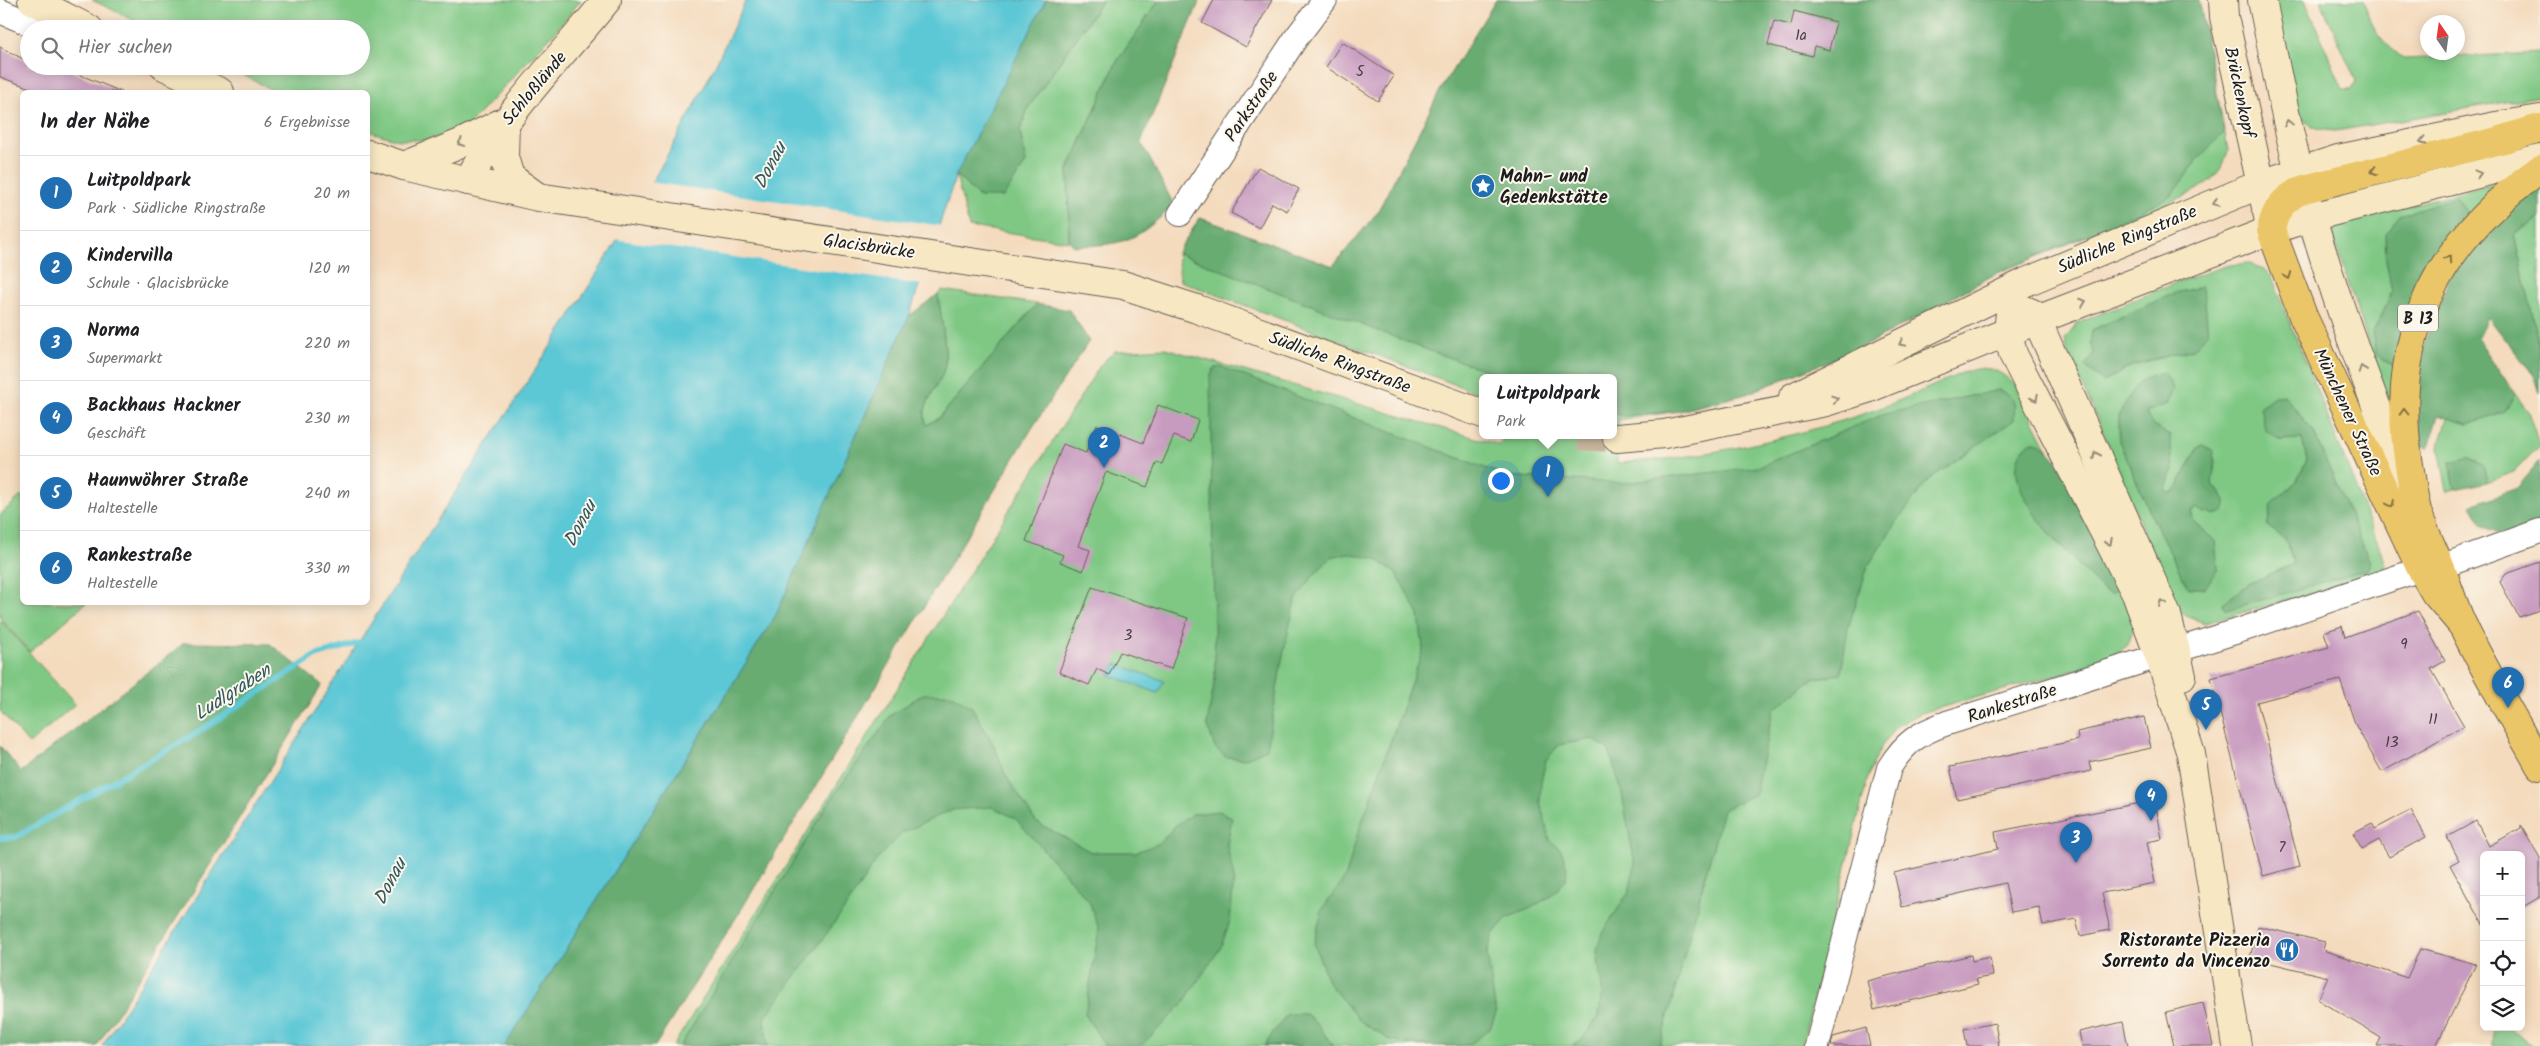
<!DOCTYPE html>
<html lang="de">
<meta charset="utf-8">
<style>
body{margin:0;font-family:Kalam,sans-serif;background:#f2f2f2;color:#202124}
.controls{position:absolute;right:15px;bottom:15px;display:grid;overflow:hidden;border-radius:8px;box-shadow:0 2px 12px #0003}
.controls button{width:45px;height:45px;display:grid;place-items:center;padding:0;border:0;border-bottom:1px solid #e0e0e0;background:#fff;color:#202124;font:25px sans-serif}
.compass{position:absolute;left:2420px;top:15px;width:45px;height:45px;border-radius:50%;background:#fff;box-shadow:0 2px 12px #0003;rotate:347deg}
.you{position:absolute;left:1500px;top:480px;width:18px;height:18px;margin:-12px;border:4px solid #fff;border-radius:50%;background:#1a73e8;box-shadow:0 0 0 8px #1a73e833}
.badge{display:grid;place-items:center;width:32px;height:32px;border-radius:50%;background:#1f6fb2;color:#fff;font-size:16px;font-weight:700}
.pin{position:absolute;translate:-50% -41px;filter:drop-shadow(0 1px 2px #0008)}
.pin::after{content:'';position:absolute;top:26px;width:18px;height:15px;background:inherit;clip-path:polygon(0 0,100% 0,50% 100%)}
.popup{position:absolute;left:1479px;top:374px;width:138px;height:65px;box-sizing:border-box;display:grid;place-content:center;border-radius:8px;background:#fff;filter:drop-shadow(0 1px 4px #0005);font-size:16px;white-space:nowrap;color:#757577}
.popup b{font-size:19px;color:#202124}
.popup::after{content:'';position:absolute;left:50%;top:100%;margin-left:-10px;border:10px solid transparent;border-top-color:#fff}
.list{margin:0;padding:0;list-style:none}
h2{display:flex;justify-content:space-between;align-items:center;height:65px;margin:0;padding:0 20px;font-size:21px}
h2 small{font-size:16px;font-weight:400;color:#757577}
.list li{display:grid;grid-template-columns:32px 1fr auto;gap:15px;align-items:center;box-sizing:border-box;height:75px;padding:0 20px;border-top:1px solid #e0e0e0}
.list b{display:block;font-size:19px;white-space:nowrap}
.list p{margin:0;font-size:16px;white-space:nowrap;color:#757577}
.list em{font-size:16px;font-style:normal;color:#757577}
.icon{flex:none;width:28px;height:28px;fill:none;stroke:currentColor;stroke-width:2;stroke-linecap:round;stroke-linejoin:round}
.map{position:relative;flex:none;width:2540px;height:1046px;overflow:hidden}
.search{position:absolute;background:#fff;box-shadow:0 2px 12px #0003;left:20px;top:20px;width:350px;height:55px;display:flex;align-items:center;gap:12px;box-sizing:border-box;padding:0 18px;border-radius:28px;color:#757577;font-size:19px}
.panel{position:absolute;background:#fff;box-shadow:0 2px 12px #0003;left:20px;top:90px;width:350px;height:515px;border-radius:8px}
.map>svg:first-child{display:block}
.green{fill:#7fc884;stroke:#4e7250;fill-rule:evenodd}
.forest{fill:#67ac72;stroke:#426447}
.water{fill:#5cc7d5;stroke:#3c7278}
.pier{fill:#f4dbbe}
.lines{fill:none;stroke-linecap:round;stroke-linejoin:round}
.stream{stroke:#5cc7d5;stroke-width:6}
.building{fill:#c79abf}
.secondary-tunnel{stroke:#c9b59e;stroke-width:28;stroke-dasharray:28 14;stroke-linecap:butt}
.street-casing{stroke:#685f55;stroke-width:26}
.secondary-casing{stroke:#685f55;stroke-width:30}
.primary-casing{stroke:#685f55;stroke-width:30}
.street{stroke:#fff;stroke-width:24}
.secondary{stroke:#f7e8c3;stroke-width:28}
.primary{stroke:#ebc669;stroke-width:28}
.oneway{stroke:#948c78}
.oneway2{stroke:#847142}
.labels{text-anchor:middle;stroke-width:4;stroke-linejoin:round;paint-order:stroke}
.number-label{font-size:15px;fill:#473c45}
.shield{fill:#fbf7ec;stroke:#5f5e5a;stroke-width:1}
.shield-label{font-size:16px;font-weight:bold;fill:#1c1c1c}
.street-label{font-size:18px;fill:#1c1c1c;stroke:#fbf7ec}
.poi-label{font-size:18px;font-weight:bold;fill:#1c1c1c;stroke:#fbf7ec;text-anchor:start}
.water-label{font-size:19px;font-style:italic;fill:#32585d;stroke:#fbf7ec}
</style>
<div class="map">
<svg width="2540" height="1046" viewBox="0 0 2540 1046">
<rect width="100%" height="100%" fill="#fbf7ec"/>
<filter id="ink" filterUnits="userSpaceOnUse"><feTurbulence type="fractalNoise" baseFrequency=".02" numOctaves="2"/><feDisplacementMap in="SourceGraphic" scale="10" xChannelSelector="R" yChannelSelector="G"/><feConvolveMatrix kernelMatrix="1 2 1 2 8 2 1 2 1" color-interpolation-filters="sRGB"/></filter>
<filter id="wash" filterUnits="userSpaceOnUse"><feTurbulence type="fractalNoise" baseFrequency=".0096" numOctaves="4" result="noise"/><feDisplacementMap in="SourceGraphic" scale="20" xChannelSelector="R" yChannelSelector="G"/><feGaussianBlur stdDeviation="1.12" result="paint"/><feColorMatrix in="noise" values="0 0 0 0 0 0 0 0 0 0 0 0 0 0 0 0 0 1.4 0 .05"/><feComposite in="paint" operator="in"/></filter>
<g filter="url(#wash)">
<rect width="100%" height="100%" fill="#f4dbbe"/>
<g class="green">
<polygon points="92,0 581,0 553,34 463,131 425,140 398,140 368,131 368,92 276,92 226,66 361,66 361,29 152,29"/>
<polygon points="1103,0 1159,0 1116,63 1068,169 1069,241 969,227 956,175 979,197 1026,163 1020,131 1028,108"/>
<path d="M1496 0H2199L2228 150C2223 175 2204 187 2182 197L1995 274 1863 347 1746 394 1679 411 1618 420 1617 463C1699 459 1788 439 1866 413 1899 402 1932 386 1964 372 1989 365 1997 368 2015 385L2136 622 2128 645 2107 661 1921 713 1895 727 1880 749 1869 773 1802 1046H673L1101 364 1115 351 1165 348 1500 445 1503 436H1613V378H1483V395L1180 281 1177 253 1200 218 1333 266 1377 213 1441 89Z"/>
<path d="M2273 0H2305L2343 89H2352L2356 81 2320 0H2363C2374 32 2378 38 2404 59L2540 53V96L2336 131C2316 130 2309 127 2296 112Z"/>
<polygon points="2502,182 2468,215 2428,207 2400,215 2386,260 2392,291 2380,320 2372,332 2383,359 2396,369 2389,404 2329,225"/>
<polygon points="2540,218 2540,347 2514,235"/>
<path d="M2247 263 2264 269 2272 277 2386 564 2382 572 2372 577 2205 623 2186 616 2174 606 2101 427 2067 352 2065 339 2078 323 2178 282 2229 265ZM2175 293 2193 349 2133 365 2104 382 2085 366 2094 353 2092 330ZM2164 372 2146 412 2173 470 2165 490 2170 494 2179 485 2197 449 2202 445 2212 450 2215 463 2212 483 2226 501 2205 514 2197 508 2191 512 2194 522 2205 531 2188 587 2154 521 2119 441ZM2313 431 2370 562 2227 610 2222 604 2250 583 2294 564 2272 504 2297 481 2307 460 2302 439 2279 440Z"/>
<path d="M942 290 1037 304 939 418 927 425C917 403 943 385 945 364 947 348 940 311 938 294Z"/>
<polygon points="2515,394 2530,414 2539,446 2514,472 2487,482 2483,465 2468,458 2450,462 2455,489 2447,491 2439,448 2448,418 2468,424 2504,411"/>
<polygon points="22,495 22,602 86,603 30,652 0,618 0,515"/>
<polygon points="0,620 75,704 29,744 0,711"/>
<polygon points="2493,1027 2510,1027 2532,1046 2492,1046"/>
</g>
<g class="forest">
<polygon points="1046,0 1103,0 1028,108 1020,131 1026,163 1003,197 979,197 956,175"/>
<path d="M1159 0H1200L1141 142 1174 205C1135 241 1127 245 1074 246L1069 241 1068 170 1116 63Z"/>
<polygon points="1496,0 2199,0 2224,133 2198,159 2172,195 2131,216 1995,274 1863,347 1746,394 1679,411 1623,416 1613,413 1613,378 1521,378 1500,375 1427,350 1177,253 1200,218 1333,266 1377,213 1441,89"/>
<polygon points="2540,183 2540,218 2514,235 2540,347 2540,393 2535,377 2488,317 2478,339 2515,394 2505,411 2468,424 2438,415 2429,447 2421,446 2417,406 2419,356 2451,274 2502,215"/>
<polygon points="2456,197 2468,215 2430,266 2409,307 2396,369 2376,352 2372,332 2380,320 2392,291 2386,260 2385,234 2400,215"/>
<polygon points="2201,287 2205,300 2208,334 2193,349 2133,365 2104,382 2085,366 2094,353 2090,344 2092,330 2175,293"/>
<path d="M938 294C940 311 947 348 945 364 943 384 917 404 927 425L939 418 1037 304 1069 310 1089 341 1031 430 741 910 655 1046H505L776 615 909 316Z"/>
<path d="M1221 367 1506 476 1622 483 1758 467 1884 414 1999 390C2016 398 2015 402 2014 420L1928 480 1895 524 1868 566 1848 628 1841 674 1812 679 1773 710 1755 794 1723 810 1660 1046H1572L1580 1042 1599 1016 1602 990 1597 951 1602 933 1629 892 1635 865 1621 789 1609 750 1593 739 1559 745 1546 760 1541 782 1540 801 1550 840 1561 850 1567 868 1566 880 1551 896 1531 908 1507 918 1493 934 1487 953 1496 1013 1490 1029 1472 1043 1455 1046 1412 1045 1388 1039 1360 1021 1329 984 1314 943 1322 910 1346 876 1357 836 1423 649 1419 615 1396 573 1376 559 1348 553 1331 557 1313 576 1295 601 1282 660 1267 749 1244 759 1226 757 1215 748 1207 724 1215 678 1210 378 1214 368Z"/>
<path d="M2164 372 2173 388 2167 404 2146 412 2153 426 2170 435 2173 470 2165 490 2171 494 2179 485 2197 449 2202 445 2212 450 2215 463 2212 483 2226 501C2227 519 2208 516 2197 508L2191 512 2194 522 2215 541 2218 569 2205 588H2188L2154 521 2119 441V415L2132 391 2142 380Z"/>
<polygon points="2284,395 2313,431 2370,562 2368,569 2227,610 2222,604 2250,583 2293,564 2287,540 2267,526 2272,504 2297,481 2307,460 2302,439 2279,440 2265,429 2260,407 2274,396"/>
<path d="M2032 441 2042 444 2057 461 2118 588 2112 594 2105 592C2079 564 1979 477 2032 441Z"/>
<polygon points="2468,458 2483,465 2487,482 2455,489 2450,462"/>
<polygon points="2540,461 2540,523 2505,536 2483,526 2471,505 2517,488"/>
<polygon points="184,643 270,644 322,685 97,1046 0,1046 0,746 21,772"/>
<polygon points="923,694 951,694 972,707 995,747 1005,774 1036,822 1091,852 1136,852 1160,843 1175,826 1192,814 1219,811 1232,817 1227,845 1234,878 1230,921 1221,947 1181,1006 1141,1046 1105,1046 1085,1014 1099,929 1089,901 1015,818 992,807 951,810 902,833 877,859 844,910 764,1019 768,1046 680,1046 830,801 891,715"/>
<polygon points="1287,1014 1307,1014 1320,1028 1333,1046 1264,1046"/>
</g>
<g class="water">
<path d="M746 0H1046L956 175 909 316 776 615 505 1046H102C218 864 333 681 451 499 556 337 667 177 746 0Z"/>
<polygon points="1116,664 1164,681 1158,693 1109,675"/>
</g>
<polygon class="pier" points="649,182 942,226 922,285 614,239"/>
<g class="lines">
<polyline class="stream" points="0,838 16,837 195,734 315,656 358,643 366,645"/>
</g>
<g id="blocks">
<g class="building">
<polygon points="1214,0 1272,0 1246,47 1202,23"/>
<polygon points="1794,11 1836,22 1829,50 1814,46 1812,56 1768,45 1774,21 1791,25"/>
<polygon points="1342,42 1394,76 1378,101 1326,67"/>
<polygon points="0,47 29,62 29,66 58,66 122,92 41,92 0,77"/>
<polygon points="1258,167 1299,189 1287,211 1272,203 1259,228 1231,213"/>
<polygon points="1158,405 1198,420 1191,442 1174,436 1162,464 1157,462 1147,487 1106,472 1078,546 1090,550 1083,571 1060,562 1063,555 1026,541 1063,444 1086,453 1097,425 1143,443"/>
<polygon points="2540,562 2540,610 2519,617 2500,582 2506,574"/>
<polygon points="1092,587 1188,618 1171,669 1120,652 1109,675 1097,669 1089,685 1059,672"/>
<polygon points="2418,611 2445,661 2431,669 2464,726 2382,772 2356,726 2340,680 2257,702 2300,866 2263,876 2211,678 2329,647 2324,632 2342,626 2345,637"/>
<polygon points="2144,717 2151,748 2089,762 2091,771 1957,799 1950,767 2078,740 2077,732"/>
<polygon points="2155,800 2162,839 2147,842 2155,883 2102,893 2110,930 2080,936 2076,919 2043,925 2039,907 2011,912 2005,883 1902,907 1894,873 1998,849 1995,832"/>
<polygon points="2411,810 2426,837 2389,857 2379,840 2362,849 2353,833 2372,823 2375,829"/>
<polygon points="2476,821 2489,846 2521,828 2521,825 2540,858 2540,897 2521,908 2521,855 2484,855 2484,926 2450,865 2459,860 2447,837"/>
<polygon points="2258,926 2325,942 2323,950 2407,978 2420,949 2476,964 2436,1046 2377,1046 2381,1038 2318,1000 2328,977 2250,958"/>
<polygon points="1971,955 1972,961 1990,957 1993,976 1976,979 1978,984 1874,1010 1867,981"/>
<polygon points="2203,1003 2213,1046 2174,1046 2166,1012"/>
<polygon points="2123,1022 2128,1046 2082,1046 2079,1032"/>
<polygon points="1995,1023 1999,1046 1967,1046 1964,1029"/>
<polygon points="1866,1028 1870,1046 1831,1046 1833,1037"/>
</g>
</g>
</g>
<g filter="url(#ink)">
<use href="#blocks" fill-opacity="0" stroke="#685f55" stroke-width="1"/>
<g class="lines">
<polyline class="secondary-tunnel" points="1578,436 1617,438"/>
<g class="street-casing">
<g id="street">
<polyline points="0,11 42,29"/>
<polyline points="1180,214 1296,38 1325,0"/>
<polyline points="2440,567 2540,531"/>
<path d="M1817 1046 1889 768C1905 742 1919 733 1947 723L2244 629 2421 569"/>
</g>
</g>
<g class="secondary-casing">
<g id="secondary">
<polyline points="32,0 89,29"/>
<polyline points="2223,0 2224,17 2271,230"/>
<path d="M2262 0C2274 57 2284 115 2299 171 2327 279 2367 384 2408 488"/>
<polyline points="164,66 220,92"/>
<polyline points="505,121 504,157 510,177 535,195"/>
<polyline points="368,154 404,166 538,197 1123,285 1197,309 1483,414"/>
<polyline points="404,166 461,143 501,123"/>
<path d="M468 181C504 114 559 59 607 0"/>
<polyline points="2022,309 2032,313 2037,320 2167,615 2182,676"/>
<polyline points="2010,313 2008,331 2013,354 2136,594 2163,667 2191,754 2237,1046"/>
<polyline points="1793,397 2026,282 2261,184 2338,159 2496,126 2540,119"/>
<polyline points="1617,438 1664,434 1826,402 1867,389 2037,320 2271,230 2312,217 2540,158"/>
</g>
</g>
<g class="primary-casing">
<g id="primary">
<path d="M2540 169C2436 242 2388 338 2409 465 2412 481 2413 498 2418 514 2424 531 2433 549 2440 566 2448 586 2454 607 2463 626 2486 674 2514 719 2540 766"/>
<path d="M2463 626 2435 593 2421 569 2303 316 2271 230C2275 209 2284 198 2304 189L2497 141 2540 128"/>
</g>
</g>
<use href="#street" class="street"/>
<use href="#secondary" class="secondary"/>
<use href="#primary" class="primary"/>
</g>
<defs><path id="oneway-chevron" d="M-2-3.5L2.5 0L-2 3.5" fill="none" stroke-width="1.6" stroke-linecap="round" stroke-linejoin="round" transform="scale(1.25)"/></defs>
<g class="oneway">
<use href="#oneway-chevron" transform="translate(2288 123) rotate(-102)"/>
<use href="#oneway-chevron" transform="translate(2423 141) rotate(168)"/>
<use href="#oneway-chevron" transform="translate(461 143) rotate(157)"/>
<use href="#oneway-chevron" transform="translate(2478 174) rotate(-15)"/>
<use href="#oneway-chevron" transform="translate(2216 203) rotate(157)"/>
<use href="#oneway-chevron" transform="translate(2083 302) rotate(-21)"/>
<use href="#oneway-chevron" transform="translate(1902 343) rotate(153)"/>
<use href="#oneway-chevron" transform="translate(2362 369) rotate(-109)"/>
<use href="#oneway-chevron" transform="translate(2035 398) rotate(63)"/>
<use href="#oneway-chevron" transform="translate(1835 399) rotate(-18)"/>
<use href="#oneway-chevron" transform="translate(2096 455) rotate(-114)"/>
<use href="#oneway-chevron" transform="translate(2109 542) rotate(63)"/>
<use href="#oneway-chevron" transform="translate(2162 603) rotate(-114)"/>
</g>
<g class="oneway2">
<use href="#oneway-chevron" transform="translate(2374 171) rotate(166)"/>
<use href="#oneway-chevron" transform="translate(2448 259) rotate(-55)"/>
<use href="#oneway-chevron" transform="translate(2288 276) rotate(69)"/>
<use href="#oneway-chevron" transform="translate(2404 412) rotate(-91)"/>
<use href="#oneway-chevron" transform="translate(2391 504) rotate(65)"/>
</g>
</g>
<defs>
<g id="sight-disc" transform="scale(1.25)"><circle r="9.5" fill="#1f6fb2" stroke="#fbf7ec"/><path d="M0-6L1.8-2.2L6-1.7L2.9 1.2L3.7 5.4L0 3.3L-3.7 5.4L-2.9 1.2L-6-1.7L-1.8-2.2Z" fill="#fff"/></g>
<g id="restaurant-disc" transform="scale(1.25)"><circle r="9.5" fill="#1f6fb2" stroke="#fbf7ec"/><path d="M-5-6h1v4h1v-4h1v4h1v-4h1v5L-1.5 .5V6h-2V.5L-5-1ZM5-6V6H3V1.5H1.5Q1.5-4 5-6Z" fill="#fff"/></g>
</defs>
<g fill-rule="evenodd">
<use href="#sight-disc" x="1483" y="186"/>
<use href="#restaurant-disc" x="2287" y="950"/>
</g>
<g class="labels">
<g class="number-label">
<text x="1801" y="40">1a</text>
<text x="1360" y="76">5</text>
<text x="1128" y="640">3</text>
<text x="2404" y="649">9</text>
<text x="2433" y="724">11</text>
<text x="2392" y="747">13</text>
<text x="2282" y="852">7</text>
</g>
<rect class="shield" x="2398" y="304.5" width="40" height="27" rx="4"/>
<g class="shield-label">
<text x="2418" y="324">B 13</text>
</g>
<g class="street-label">
<text transform="translate(534 88) rotate(-50)" y="6">Schloßlände</text>
<text transform="translate(2240 92) rotate(78)" y="6">Brückenkopf</text>
<text transform="translate(1251 106) rotate(-56)" y="6">Parkstraße</text>
<text transform="translate(2127 239) rotate(-23)" y="6">Südliche Ringstraße</text>
<text transform="translate(869 246) rotate(8)" y="6">Glacisbrücke</text>
<text transform="translate(1340 362) rotate(20)" y="6">Südliche Ringstraße</text>
<text transform="translate(2348 412) rotate(65)" y="6">Münchener Straße</text>
<text transform="translate(2012 703) rotate(-18)" y="6">Rankestraße</text>
</g>
<g class="poi-label">
<text x="1500" y="182">Mahn- und<tspan x="1500" dy="21">Gedenkstätte</tspan></text>
<text x="2270" y="946" text-anchor="end">Ristorante Pizzeria<tspan x="2270" dy="21">Sorrento da Vincenzo</tspan></text>
</g>
<g class="water-label">
<text transform="translate(769 165) rotate(-62)" y="7">Donau</text>
<text transform="translate(579 523) rotate(-62)" y="7">Donau</text>
<text transform="translate(232 691) rotate(-33)" y="7">Ludlgraben</text>
<text transform="translate(389 881) rotate(-62)" y="7">Donau</text>
</g>
</g>
</svg>
<div class="controls">
<button>+</button>
<button>−</button>
<button><svg class="icon" aria-label="locate" viewBox="0 0 24 24"><circle cx="12" cy="12" r="6"/><path d="M12 2v4M12 18v4M2 12h4M18 12h4"/></svg></button>
<button><svg class="icon" aria-label="layers" viewBox="0 0 24 24"><path d="M12 4l9 5-9 5-9-5zM3 14l9 5 9-5"/></svg></button>
</div>
<svg class="compass" viewBox="-18 -18 36 36"><path d="M0-13l5 13h-10z" fill="#e53935"/><path d="M0 13l5-13h-10z" fill="#757577"/></svg>
<div class="you"></div>
<div class="pin badge" style="left:1548px;top:497px">1</div>
<div class="popup"><b>Luitpoldpark</b>Park</div>
<div class="pin badge" style="left:1104px;top:468px">2</div>
<div class="pin badge" style="left:2076px;top:863px">3</div>
<div class="pin badge" style="left:2151px;top:821px">4</div>
<div class="pin badge" style="left:2206px;top:730px">5</div>
<div class="pin badge" style="left:2508px;top:708px">6</div>
<div class="search"><svg class="icon" aria-label="search" viewBox="0 0 24 24"><circle cx="10" cy="10" r="6"/><path d="M15 15l6 6"/></svg>Hier suchen</div>
<section class="panel">
<h2>In der Nähe<small>6 Ergebnisse</small></h2>
<ul class="list">
<li><span class="badge">1</span><div><b>Luitpoldpark</b><p>Park · Südliche Ringstraße</p></div><em>20 m</em></li>
<li><span class="badge">2</span><div><b>Kindervilla</b><p>Schule · Glacisbrücke</p></div><em>120 m</em></li>
<li><span class="badge">3</span><div><b>Norma</b><p>Supermarkt</p></div><em>220 m</em></li>
<li><span class="badge">4</span><div><b>Backhaus Hackner</b><p>Geschäft</p></div><em>230 m</em></li>
<li><span class="badge">5</span><div><b>Haunwöhrer Straße</b><p>Haltestelle</p></div><em>240 m</em></li>
<li><span class="badge">6</span><div><b>Rankestraße</b><p>Haltestelle</p></div><em>330 m</em></li>
</ul>
</section>
</div>
